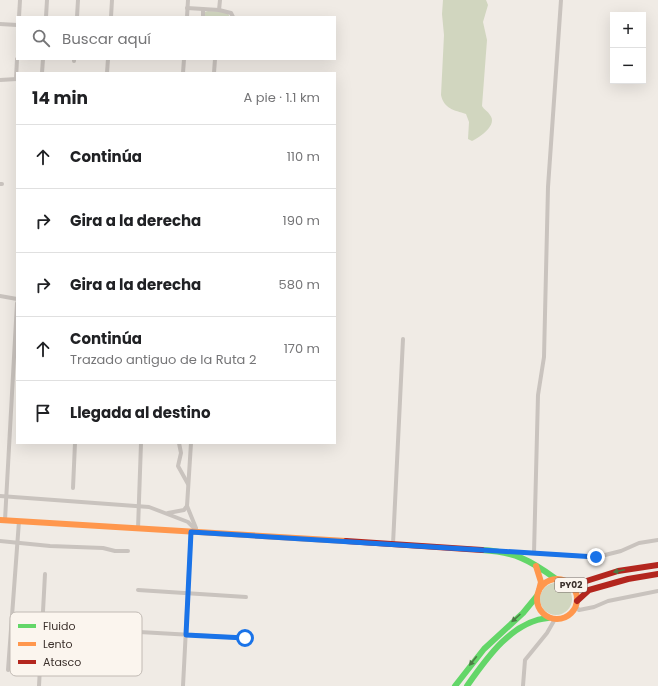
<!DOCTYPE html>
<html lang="es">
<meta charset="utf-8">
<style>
body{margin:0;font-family:Poppins,sans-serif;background:#f6f6f6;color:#202124}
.controls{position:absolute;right:12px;top:12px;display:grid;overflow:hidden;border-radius:0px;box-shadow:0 4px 16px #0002}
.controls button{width:36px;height:36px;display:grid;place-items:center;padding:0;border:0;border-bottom:1px solid #e0e0e0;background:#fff;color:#202124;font:20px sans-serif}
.stop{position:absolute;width:12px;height:12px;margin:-9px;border:3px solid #1a73e8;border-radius:50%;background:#fff}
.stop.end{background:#1a73e8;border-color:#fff;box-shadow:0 1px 4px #0008}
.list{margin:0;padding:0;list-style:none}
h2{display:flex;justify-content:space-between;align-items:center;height:52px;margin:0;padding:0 16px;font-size:17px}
h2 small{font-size:13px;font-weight:400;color:#757577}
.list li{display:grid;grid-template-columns:26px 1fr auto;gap:12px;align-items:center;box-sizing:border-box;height:64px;padding:0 16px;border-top:1px solid #e0e0e0}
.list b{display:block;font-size:15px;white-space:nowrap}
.list p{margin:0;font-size:13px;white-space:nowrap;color:#757577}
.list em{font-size:13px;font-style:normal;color:#757577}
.icon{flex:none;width:22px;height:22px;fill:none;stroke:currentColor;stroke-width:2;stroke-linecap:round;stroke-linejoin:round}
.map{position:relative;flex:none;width:658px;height:686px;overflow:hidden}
.search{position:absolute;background:#fff;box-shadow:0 4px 16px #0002;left:16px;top:16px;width:320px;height:44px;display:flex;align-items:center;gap:10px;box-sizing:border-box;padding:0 14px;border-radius:0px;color:#757577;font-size:15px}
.panel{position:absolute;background:#fff;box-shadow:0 4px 16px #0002;left:16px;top:72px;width:320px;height:372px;border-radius:0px}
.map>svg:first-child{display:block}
.green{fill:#d1d6bf}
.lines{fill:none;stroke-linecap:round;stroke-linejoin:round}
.street{stroke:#c9c3be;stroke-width:4}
.fast{stroke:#63d668;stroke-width:6}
.slow{stroke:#ff974d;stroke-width:6}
.jam{stroke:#b3261e;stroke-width:6}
.oneway{fill:#4d7b46}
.route{stroke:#1a73e8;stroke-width:5}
.labels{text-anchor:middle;stroke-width:3.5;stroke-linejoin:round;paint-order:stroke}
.shield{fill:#fbf5ee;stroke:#756b66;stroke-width:1}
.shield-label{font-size:9px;font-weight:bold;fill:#3b302b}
.key{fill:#fbf5ee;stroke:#c1bab4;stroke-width:1}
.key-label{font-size:11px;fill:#3b302b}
</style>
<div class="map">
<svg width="658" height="686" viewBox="0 0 658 686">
<rect width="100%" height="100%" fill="#f0ebe5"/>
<g class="green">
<path d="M443 0H486L488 5 483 22 487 40 482 106C484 110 488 111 490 115 498 125 480 137 472 141L468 139 469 122 466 114C454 110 444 109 441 95L444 35 442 14Z"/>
<polygon points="208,11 227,12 230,17 204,17 205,12"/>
<circle cx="556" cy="599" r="16"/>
</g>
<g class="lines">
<g class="street">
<polyline points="187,8 219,10 231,13 233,17"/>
<polyline points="219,10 220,0"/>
<polyline points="19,17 20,0"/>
<polyline points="46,17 47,0"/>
<polyline points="77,17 78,0"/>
<polyline points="111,17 112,0"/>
<polyline points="187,17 188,0"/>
<polyline points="203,17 203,9"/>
<polyline points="0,24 17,25"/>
<polyline points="74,61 74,59"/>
<polyline points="42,73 43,59"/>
<polyline points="107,73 108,59"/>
<polyline points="183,73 184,59"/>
<polyline points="214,73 215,59"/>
<polyline points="16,79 17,59"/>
<polyline points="0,80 17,79"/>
<polyline points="0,184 2,184"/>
<polyline points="0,296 17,299"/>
<polyline points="179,443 181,453 178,466 188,484"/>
<polyline points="191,443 187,506 196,528"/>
<polyline points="73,488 75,443"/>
<polyline points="0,496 149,507 188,522 198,532"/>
<polyline points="168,513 184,510 187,506"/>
<polyline points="5,520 17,303"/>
<polyline points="138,529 141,443"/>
<polyline points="0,541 50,546 103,548 115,551 128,551"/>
<polyline points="393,544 403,339"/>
<polyline points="511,552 597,557 621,551 639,543 658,540"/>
<polyline points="534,553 538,395 544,357 548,187 561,0"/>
<polyline points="138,590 246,597"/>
<polyline points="576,607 579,610 594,607 608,601 658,591"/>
<polyline points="122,631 245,638"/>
<polyline points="8,670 19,521"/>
<polyline points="39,686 45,574"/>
<polyline points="183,686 191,532"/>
<polyline points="523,686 525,660 547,633 555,619"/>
</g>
<g class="fast">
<path d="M482 550C515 552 530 560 556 579"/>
<polyline points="455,686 484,649 523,613 537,596"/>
<path d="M467 686C486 659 512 621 548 618"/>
</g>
<g class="slow">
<polyline points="0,520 346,541"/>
<polyline points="536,566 541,582 539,590"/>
<circle cx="557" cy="599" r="20"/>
</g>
<g class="jam">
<polyline points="346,541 482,550"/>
<polyline points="569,583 580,583 618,571 658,565"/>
<polyline points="577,601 589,590 628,579 658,574"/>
</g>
</g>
<defs><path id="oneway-solid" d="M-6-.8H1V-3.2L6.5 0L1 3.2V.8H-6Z"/></defs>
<g class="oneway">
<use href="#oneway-solid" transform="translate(619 571) rotate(168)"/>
<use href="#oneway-solid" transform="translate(516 618) rotate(138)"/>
<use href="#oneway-solid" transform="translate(473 661) rotate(129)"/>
</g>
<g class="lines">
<polyline class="route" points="245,638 186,635 191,532 596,557"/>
</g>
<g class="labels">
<rect class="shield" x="555" y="578" width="32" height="14" rx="3"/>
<g class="shield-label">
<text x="571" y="588">PY02</text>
</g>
</g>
<rect x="10" y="612" width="132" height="64" rx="6" class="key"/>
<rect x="18" y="624" width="18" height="4" fill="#63d668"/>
<rect x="18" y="642" width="18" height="4" fill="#ff974d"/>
<rect x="18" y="660" width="18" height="4" fill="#b3261e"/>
<g class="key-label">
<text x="43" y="630">Fluido</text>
<text x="43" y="648">Lento</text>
<text x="43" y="666">Atasco</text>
</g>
</svg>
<div class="controls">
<button>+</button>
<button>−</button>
</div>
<div class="stop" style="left:245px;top:638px"></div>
<div class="stop end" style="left:596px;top:557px"></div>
<div class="search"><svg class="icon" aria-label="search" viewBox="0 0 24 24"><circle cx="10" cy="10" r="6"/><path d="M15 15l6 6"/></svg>Buscar aquí</div>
<section class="panel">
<h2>14 min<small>A pie · 1.1 km</small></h2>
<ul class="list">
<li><svg class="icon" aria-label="ahead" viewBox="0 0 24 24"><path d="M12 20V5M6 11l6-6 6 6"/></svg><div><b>Continúa</b></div><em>110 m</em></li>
<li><svg class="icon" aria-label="right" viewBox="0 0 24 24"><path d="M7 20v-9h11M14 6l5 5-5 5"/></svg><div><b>Gira a la derecha</b></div><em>190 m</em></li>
<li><svg class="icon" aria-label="right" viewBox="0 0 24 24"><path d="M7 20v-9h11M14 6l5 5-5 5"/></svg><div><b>Gira a la derecha</b></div><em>580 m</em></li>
<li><svg class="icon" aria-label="ahead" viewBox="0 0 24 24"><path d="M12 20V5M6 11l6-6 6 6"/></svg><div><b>Continúa</b><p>Trazado antiguo de la Ruta 2</p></div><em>170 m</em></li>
<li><svg class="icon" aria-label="arrive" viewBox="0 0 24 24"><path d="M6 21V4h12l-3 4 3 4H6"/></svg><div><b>Llegada al destino</b></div></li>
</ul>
</section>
</div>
